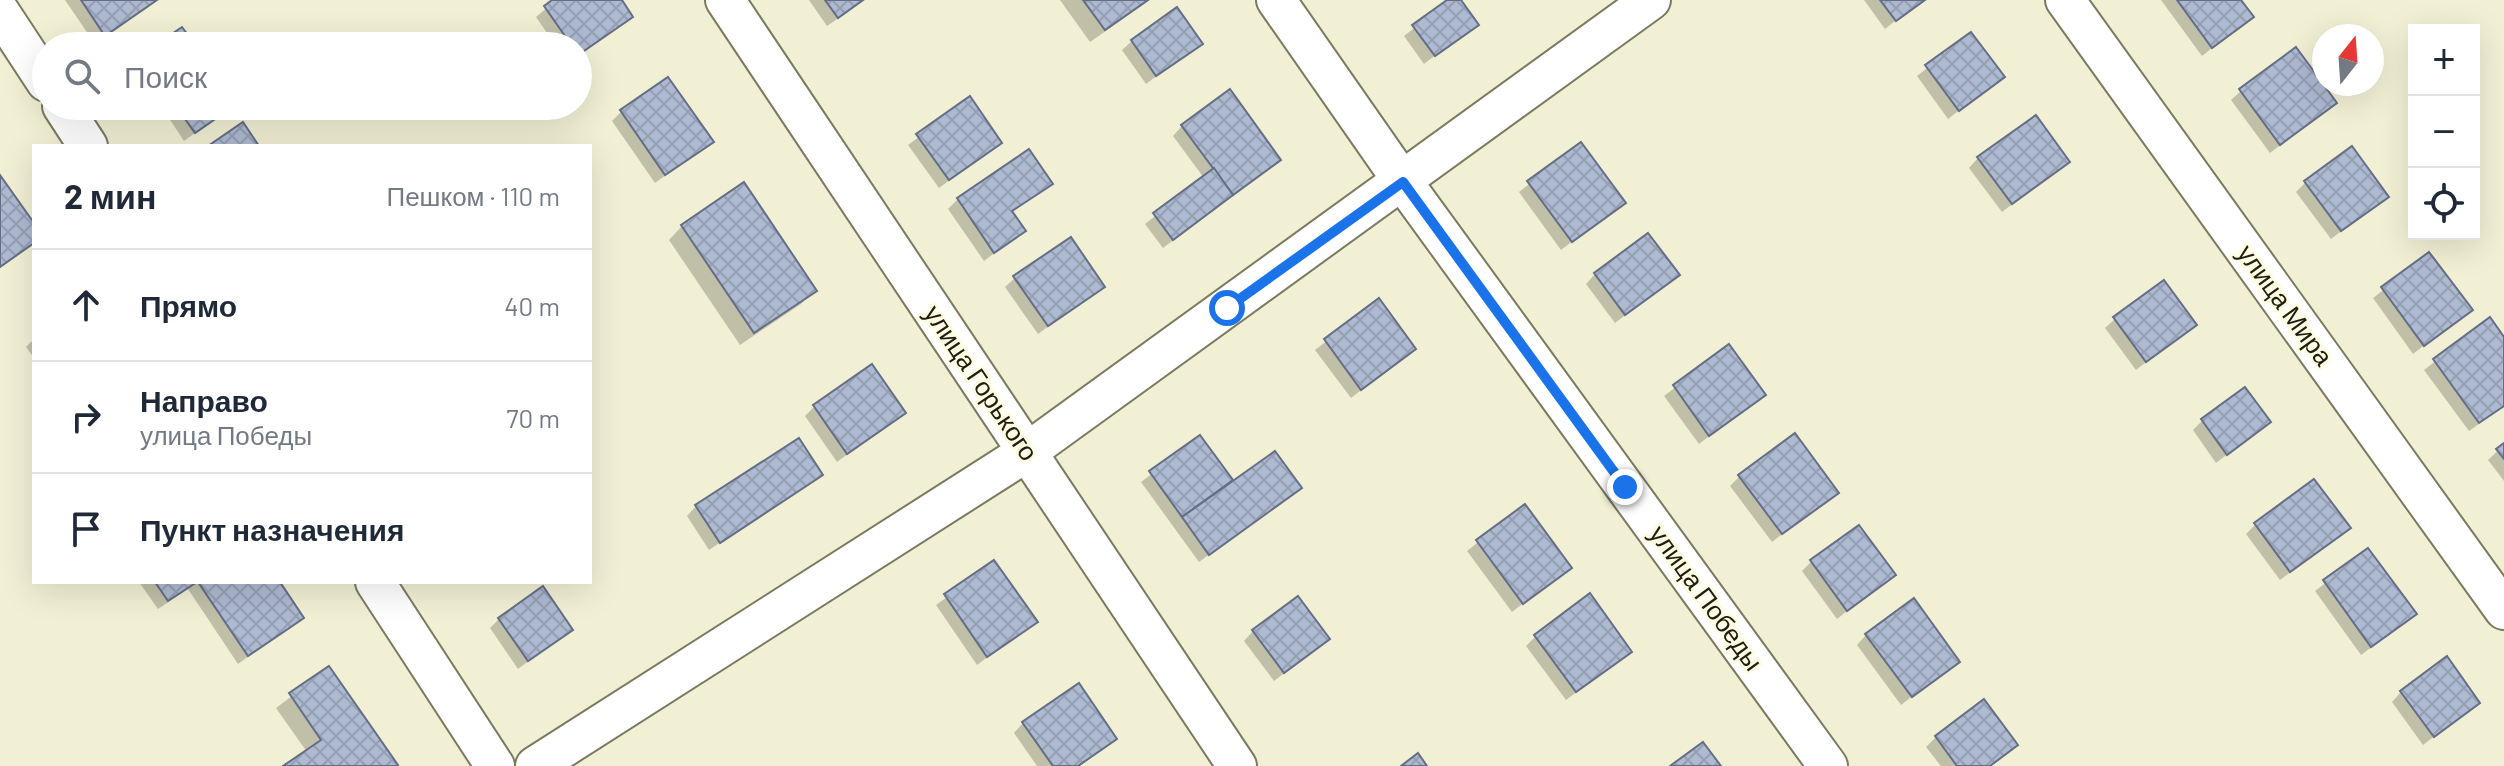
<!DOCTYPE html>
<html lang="ru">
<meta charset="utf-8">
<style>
body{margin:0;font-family:Barlow,sans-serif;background:#f6f6f7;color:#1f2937}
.controls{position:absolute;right:24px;top:24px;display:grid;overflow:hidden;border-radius:0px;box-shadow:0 8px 32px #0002}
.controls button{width:72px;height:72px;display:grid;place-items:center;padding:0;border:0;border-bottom:2px solid #e0e1e3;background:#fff;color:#1f2937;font:40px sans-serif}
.compass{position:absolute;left:2312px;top:24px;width:72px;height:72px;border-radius:50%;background:#fff;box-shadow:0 8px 32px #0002;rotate:17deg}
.stop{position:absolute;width:24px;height:24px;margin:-18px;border:6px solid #1a73e8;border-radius:50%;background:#fff}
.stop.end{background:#1a73e8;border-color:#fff;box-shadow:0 2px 8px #0008}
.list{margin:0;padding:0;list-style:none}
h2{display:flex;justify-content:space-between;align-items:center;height:104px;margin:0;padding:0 32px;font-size:34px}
h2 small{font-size:26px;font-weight:400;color:#747a83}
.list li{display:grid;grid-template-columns:52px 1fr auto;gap:24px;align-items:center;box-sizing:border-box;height:112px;padding:0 32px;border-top:2px solid #e0e1e3}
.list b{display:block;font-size:30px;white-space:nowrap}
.list p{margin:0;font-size:26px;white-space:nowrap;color:#747a83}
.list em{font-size:26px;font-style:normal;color:#747a83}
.icon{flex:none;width:44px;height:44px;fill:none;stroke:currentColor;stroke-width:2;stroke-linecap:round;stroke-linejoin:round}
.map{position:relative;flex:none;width:2504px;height:766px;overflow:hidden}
.search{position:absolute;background:#fff;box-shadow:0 8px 32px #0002;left:32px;top:32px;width:560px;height:88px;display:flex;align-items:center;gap:20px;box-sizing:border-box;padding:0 28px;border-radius:44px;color:#747a83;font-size:30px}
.panel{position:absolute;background:#fff;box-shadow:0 8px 32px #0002;left:32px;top:144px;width:560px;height:440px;border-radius:0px}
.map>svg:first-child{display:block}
.shadow{fill:#0003}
.building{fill:url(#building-cross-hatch);stroke:#646e85;stroke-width:2}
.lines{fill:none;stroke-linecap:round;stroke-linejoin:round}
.street-casing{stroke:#7b7a61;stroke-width:42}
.street{stroke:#fff;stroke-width:38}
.route{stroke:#1a73e8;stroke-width:10}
.labels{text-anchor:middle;stroke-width:6;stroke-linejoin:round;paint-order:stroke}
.street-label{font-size:26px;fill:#1d1d13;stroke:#fefde1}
</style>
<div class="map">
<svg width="2504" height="766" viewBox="0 0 2504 766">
<defs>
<pattern id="building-cross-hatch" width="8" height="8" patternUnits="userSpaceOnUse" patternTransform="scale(2)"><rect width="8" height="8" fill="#aeb9d2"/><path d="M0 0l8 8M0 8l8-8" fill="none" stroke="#959fb3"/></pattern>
</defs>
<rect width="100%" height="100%" fill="#f1f0d4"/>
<g class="shadow">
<polygon points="65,0 156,0 95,44"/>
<polygon points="556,0 619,0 631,16 578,55 578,46 556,46 536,17"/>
<polygon points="809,0 865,0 827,26"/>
<polygon points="1060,0 1150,0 1090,42"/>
<polygon points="1450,0 1459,0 1476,24 1424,64 1404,36"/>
<polygon points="1864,0 1922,0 1885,29"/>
<polygon points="2161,0 2239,0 2251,17 2202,56"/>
<polygon points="1971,34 2002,77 1948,119 1917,76"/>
<polygon points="1132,41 1200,43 1146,84 1122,50"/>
<polygon points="2241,91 2335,103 2270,153 2231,100"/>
<polygon points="970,99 1000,143 939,188 908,145"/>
<polygon points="161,106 232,106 184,141"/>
<polygon points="622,111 711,142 655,183 612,121"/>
<polygon points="1182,126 1279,160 1163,248 1145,224 1204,178 1173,136"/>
<polygon points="1580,144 1623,203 1561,250 1519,192"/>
<polygon points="1978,158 2068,162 2002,212 1969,168"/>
<polygon points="0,178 34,227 34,244 0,268"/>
<polygon points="2306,182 2386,197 2331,239 2296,192"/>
<polygon points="1050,184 1011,213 1023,231 984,261 948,209 958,199"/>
<polygon points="682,226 814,290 801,304 740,345 669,240"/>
<polygon points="2429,255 2470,310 2413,354 2373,298"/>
<polygon points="1595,274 1677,275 1615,323 1586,284"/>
<polygon points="1015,278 1102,287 1038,334 1005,287"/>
<polygon points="1379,301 1414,349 1351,398 1315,350"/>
<polygon points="2115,319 2194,325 2136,370 2105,328"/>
<polygon points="2489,320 2504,340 2504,406 2469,431 2424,370"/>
<polygon points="34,339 34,358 26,347"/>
<polygon points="1728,347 1763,395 1699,444 1664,396"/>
<polygon points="814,407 903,413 837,462 805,416"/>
<polygon points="2202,421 2269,422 2216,463 2193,430"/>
<polygon points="1199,438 1232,483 1299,488 1199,562 1141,482"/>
<polygon points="2504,445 2504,481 2488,460"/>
<polygon points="821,475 709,550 687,516 696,506"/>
<polygon points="1740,476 1836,492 1772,542 1730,486"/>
<polygon points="1524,506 1569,568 1512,612 1467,551"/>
<polygon points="2255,525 2348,528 2280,580 2246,534"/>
<polygon points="2368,551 2404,623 2361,655 2315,591"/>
<polygon points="1811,562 1893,574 1837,619 1802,571"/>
<polygon points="994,563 1035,622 977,665 936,605"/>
<polygon points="139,582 277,582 302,617 238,664 188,589 158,609"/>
<polygon points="499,619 571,630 518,669 490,628"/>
<polygon points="1253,631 1328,639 1274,681 1244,641"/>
<polygon points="1866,635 1958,661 1901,705 1857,645"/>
<polygon points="1536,636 1630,651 1566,700 1526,646"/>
<polygon points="329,668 394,766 286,766 307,752 276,708"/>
<polygon points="2401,692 2478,703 2423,745 2392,702"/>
<polygon points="1023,723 1115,739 1080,766 1037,766 1014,733"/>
<polygon points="1936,737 2016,745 1990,766 1941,766 1926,747"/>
</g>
<g class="building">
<polygon points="81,0 157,0 105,36"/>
<polygon points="552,0 622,0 633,17 578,55 578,46 572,46 544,6"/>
<polygon points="825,0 863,0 838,18"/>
<polygon points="1083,0 1148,0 1105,30"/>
<polygon points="1447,0 1461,0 1479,25 1435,56 1412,25"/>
<polygon points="1880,0 1925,0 1896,21"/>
<polygon points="2177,0 2241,0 2254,17 2212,48"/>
<polygon points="1177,7 1203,44 1156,76 1131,40"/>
<polygon points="182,27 196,46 154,46"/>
<polygon points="1971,32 2005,77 1959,111 1925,65"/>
<polygon points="2296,47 2337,103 2280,145 2239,89"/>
<polygon points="668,77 714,142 665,175 620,110"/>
<polygon points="1230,89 1281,160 1233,195 1181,125"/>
<polygon points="970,96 1002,143 949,180 916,134"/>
<polygon points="176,106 234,106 195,133"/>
<polygon points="2036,115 2070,162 2012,204 1977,157"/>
<polygon points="243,122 259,146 208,146"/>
<polygon points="1581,142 1626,203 1572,242 1527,181"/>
<polygon points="2352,146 2389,197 2341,231 2304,181"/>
<polygon points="1029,149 1053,184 1012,211 1026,231 994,253 957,198"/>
<polygon points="1214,168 1233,195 1173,240 1153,213"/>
<polygon points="0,175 34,223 34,243 0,267"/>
<polygon points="744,182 817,291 754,333 681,225"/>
<polygon points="1648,233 1680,275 1625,315 1594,273"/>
<polygon points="1071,237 1105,287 1048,326 1013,276"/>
<polygon points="2429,252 2473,310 2424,346 2381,287"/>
<polygon points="2164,280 2197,325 2146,362 2113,317"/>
<polygon points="1379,298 1416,349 1361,390 1324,339"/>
<polygon points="2490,317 2504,337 2504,406 2479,423 2433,359"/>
<polygon points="1729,344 1766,395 1709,436 1673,385"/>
<polygon points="872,364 906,413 847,454 813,405"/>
<polygon points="2245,387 2271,422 2227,455 2201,419"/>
<polygon points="1795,433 1839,493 1782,534 1738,475"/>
<polygon points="1200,435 1233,480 1182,517 1149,471"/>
<polygon points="799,438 823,475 720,543 695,505"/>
<polygon points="2504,443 2504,459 2496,449"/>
<polygon points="1275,451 1302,488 1209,555 1182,517"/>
<polygon points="2314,479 2351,528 2290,572 2254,523"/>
<polygon points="1525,504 1572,568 1523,604 1476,540"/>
<polygon points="1859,525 1896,575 1847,611 1810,560"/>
<polygon points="2368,548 2417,614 2371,647 2323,580"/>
<polygon points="994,560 1038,622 987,657 944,594"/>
<polygon points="155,582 197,582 168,601"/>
<polygon points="198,582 280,582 304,618 248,656"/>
<polygon points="543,586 573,630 528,661 498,618"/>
<polygon points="1590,593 1632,652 1576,692 1534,635"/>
<polygon points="1298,596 1330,639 1284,673 1252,630"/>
<polygon points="1914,598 1960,662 1912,697 1865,634"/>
<polygon points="2447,656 2480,703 2434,737 2400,691"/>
<polygon points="329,666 398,765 396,766 283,766 321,740 289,693"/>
<polygon points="1079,683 1117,739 1078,766 1053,766 1022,722"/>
<polygon points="1984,699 2018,745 1990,766 1957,766 1935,736"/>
<polygon points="1703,742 1721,766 1670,766"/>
<polygon points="1418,753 1427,766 1401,766"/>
</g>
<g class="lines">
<g class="street-casing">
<g id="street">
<polyline points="725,0 1237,766"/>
<polyline points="1276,0 1403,182 1828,766"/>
<polyline points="2065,0 2504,610"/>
<polyline points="0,12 46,82"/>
<polyline points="62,106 88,146"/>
<polyline points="375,582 495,766"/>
<polyline points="535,766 1027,452 1651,0"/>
</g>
</g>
<use href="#street" class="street"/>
</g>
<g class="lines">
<polyline class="route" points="1227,308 1403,182 1625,487"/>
</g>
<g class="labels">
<g class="street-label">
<text transform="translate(2285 305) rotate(54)" y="9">улица Мира</text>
<text transform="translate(981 383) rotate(56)" y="9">улица Горького</text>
<text transform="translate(1706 598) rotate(54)" y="9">улица Победы</text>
</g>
</g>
</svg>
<div class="controls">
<button>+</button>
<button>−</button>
<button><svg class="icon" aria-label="locate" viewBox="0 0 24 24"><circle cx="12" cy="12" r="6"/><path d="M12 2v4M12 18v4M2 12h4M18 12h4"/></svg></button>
</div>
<svg class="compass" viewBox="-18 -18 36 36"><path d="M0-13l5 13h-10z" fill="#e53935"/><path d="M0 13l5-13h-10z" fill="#747a83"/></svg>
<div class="stop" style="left:1227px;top:308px"></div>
<div class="stop end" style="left:1625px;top:487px"></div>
<div class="search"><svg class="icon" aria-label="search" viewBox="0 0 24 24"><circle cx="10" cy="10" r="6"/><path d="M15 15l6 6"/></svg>Поиск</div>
<section class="panel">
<h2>2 мин<small>Пешком · 110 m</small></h2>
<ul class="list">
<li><svg class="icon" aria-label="ahead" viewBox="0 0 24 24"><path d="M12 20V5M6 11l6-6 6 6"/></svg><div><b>Прямо</b></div><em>40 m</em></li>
<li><svg class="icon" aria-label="right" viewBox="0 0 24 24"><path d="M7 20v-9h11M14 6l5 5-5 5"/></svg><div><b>Направо</b><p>улица Победы</p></div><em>70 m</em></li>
<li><svg class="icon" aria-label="arrive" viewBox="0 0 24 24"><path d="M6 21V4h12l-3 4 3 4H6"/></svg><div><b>Пункт назначения</b></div></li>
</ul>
</section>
</div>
